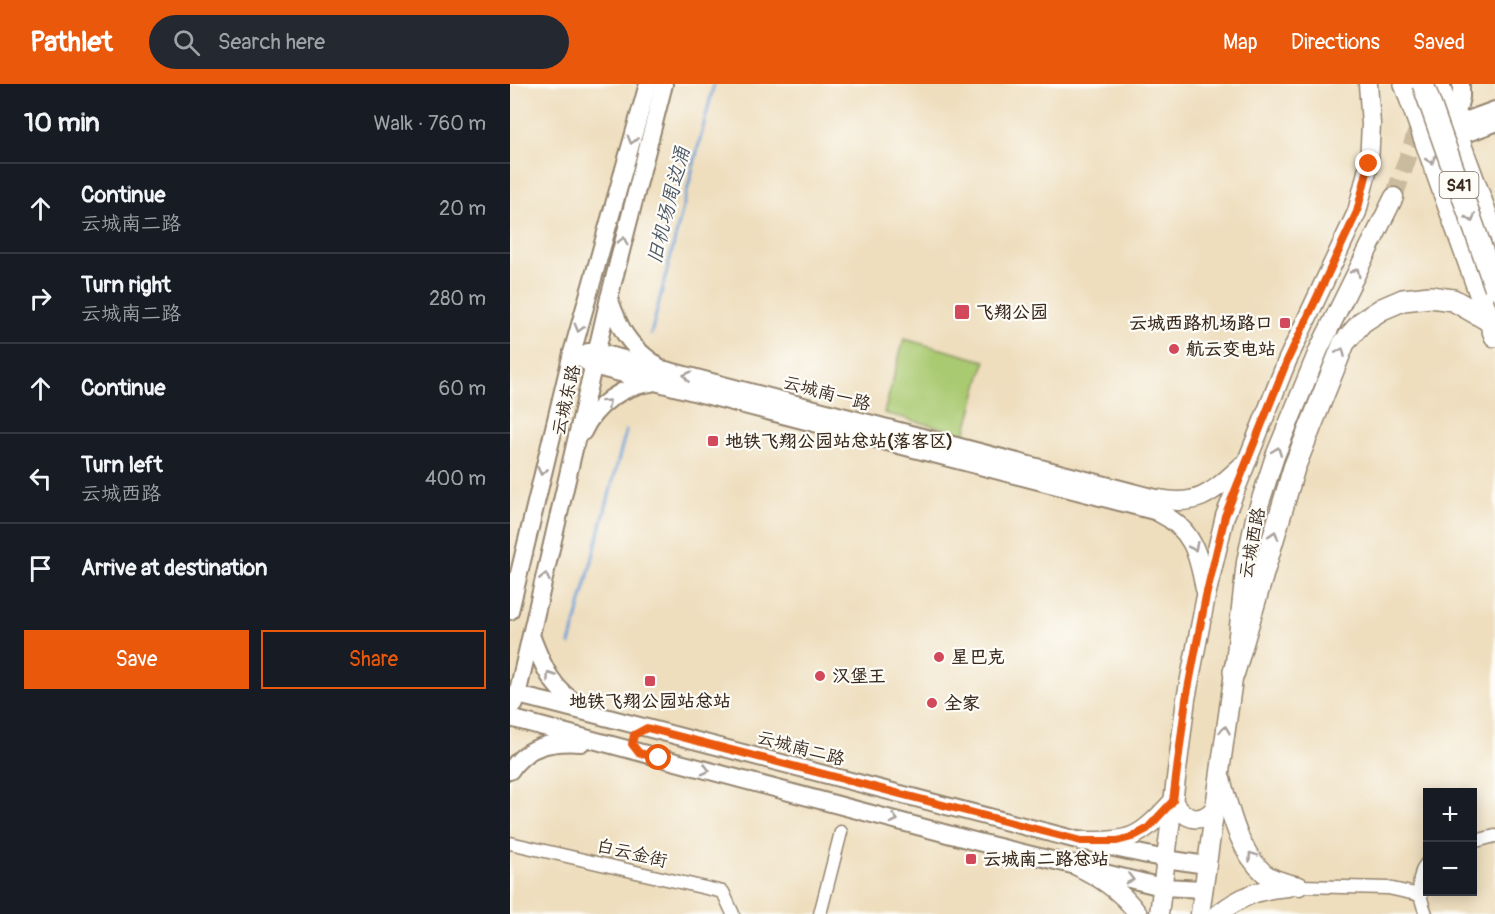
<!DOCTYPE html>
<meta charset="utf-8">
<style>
body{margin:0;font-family:Pangolin,"LXGW WenKai TC",sans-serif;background:#242831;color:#f1f3f6}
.controls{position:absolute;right:18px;bottom:18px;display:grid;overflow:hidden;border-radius:0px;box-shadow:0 3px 15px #0003}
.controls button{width:54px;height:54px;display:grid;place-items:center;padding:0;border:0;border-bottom:2px solid #363941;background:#171b24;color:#f1f3f6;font:30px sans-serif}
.stop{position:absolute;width:18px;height:18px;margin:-14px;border:4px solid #ea580c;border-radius:50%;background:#fff}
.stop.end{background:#ea580c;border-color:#fff;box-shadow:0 2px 6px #0008}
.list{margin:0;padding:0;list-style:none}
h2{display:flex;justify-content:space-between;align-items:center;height:78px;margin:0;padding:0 24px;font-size:26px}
h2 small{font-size:20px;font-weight:400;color:#9ea1a6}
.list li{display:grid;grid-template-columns:39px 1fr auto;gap:18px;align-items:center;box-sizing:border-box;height:90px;padding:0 24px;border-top:2px solid #363941}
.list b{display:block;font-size:22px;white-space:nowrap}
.list p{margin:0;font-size:20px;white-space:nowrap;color:#9ea1a6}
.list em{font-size:20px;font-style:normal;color:#9ea1a6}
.actions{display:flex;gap:12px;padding:18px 24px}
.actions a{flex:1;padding:14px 0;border:2px solid #ea580c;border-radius:0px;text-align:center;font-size:21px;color:#ea580c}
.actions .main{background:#ea580c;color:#fff}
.icon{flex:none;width:33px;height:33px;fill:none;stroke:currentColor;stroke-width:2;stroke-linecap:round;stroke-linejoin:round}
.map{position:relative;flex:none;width:985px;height:830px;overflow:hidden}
header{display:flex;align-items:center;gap:36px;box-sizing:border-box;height:84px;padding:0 30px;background:#ea580c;color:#fff}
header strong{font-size:28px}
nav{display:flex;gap:33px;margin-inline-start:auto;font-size:21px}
.search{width:420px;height:54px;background:#242831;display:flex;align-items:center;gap:15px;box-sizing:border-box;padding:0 21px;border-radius:33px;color:#9ea1a6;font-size:22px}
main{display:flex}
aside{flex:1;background:#171b24}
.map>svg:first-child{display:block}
.green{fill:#aaca72;stroke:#727a48;stroke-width:1.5}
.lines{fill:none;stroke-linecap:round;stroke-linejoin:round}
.stream{stroke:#699dd5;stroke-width:3}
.primary-tunnel{stroke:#caba9e;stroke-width:18;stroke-dasharray:18 9;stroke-linecap:butt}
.street-casing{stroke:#94846e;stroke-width:15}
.secondary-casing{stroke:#94846e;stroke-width:20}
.primary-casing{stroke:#94846e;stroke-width:21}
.highway-casing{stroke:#94846e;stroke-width:24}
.street{stroke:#fff;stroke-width:12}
.secondary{stroke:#fff;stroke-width:16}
.primary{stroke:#fff;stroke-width:18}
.highway{stroke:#fff;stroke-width:21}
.highway-bridge-casing{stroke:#94846e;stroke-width:24;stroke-linecap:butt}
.highway-bridge{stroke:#fff;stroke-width:21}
.oneway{stroke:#a79f9a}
.route{stroke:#ea580c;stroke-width:8}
.poi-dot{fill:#d1495b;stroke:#fdfcf7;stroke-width:2}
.labels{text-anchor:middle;stroke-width:4.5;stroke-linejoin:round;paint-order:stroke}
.shield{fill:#fdfcf7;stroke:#75695f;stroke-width:1.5}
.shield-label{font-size:16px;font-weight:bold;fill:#3b2a1e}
.poi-label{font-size:18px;font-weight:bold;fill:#3b2a1e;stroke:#fdfcf7;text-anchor:start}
.street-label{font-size:18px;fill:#3b2a1e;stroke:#fdfcf7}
.water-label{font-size:20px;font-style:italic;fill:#4d5867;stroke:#fdfcf7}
</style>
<header>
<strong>Pathlet</strong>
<div class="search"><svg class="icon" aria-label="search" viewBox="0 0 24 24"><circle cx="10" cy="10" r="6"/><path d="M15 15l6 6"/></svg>Search here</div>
<nav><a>Map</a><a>Directions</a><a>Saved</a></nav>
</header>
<main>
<aside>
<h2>10 min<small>Walk · 760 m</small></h2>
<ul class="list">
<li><svg class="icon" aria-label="ahead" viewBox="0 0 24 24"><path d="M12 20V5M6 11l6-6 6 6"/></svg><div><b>Continue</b><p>云城南二路</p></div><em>20 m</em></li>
<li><svg class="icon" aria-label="right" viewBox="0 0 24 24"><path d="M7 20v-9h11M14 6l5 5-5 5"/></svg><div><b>Turn right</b><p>云城南二路</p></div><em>280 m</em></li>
<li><svg class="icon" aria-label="ahead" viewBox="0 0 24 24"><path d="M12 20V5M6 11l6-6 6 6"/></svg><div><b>Continue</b></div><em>60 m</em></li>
<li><svg class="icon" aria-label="left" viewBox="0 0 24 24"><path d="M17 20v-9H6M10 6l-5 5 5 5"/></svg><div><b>Turn left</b><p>云城西路</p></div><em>400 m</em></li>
<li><svg class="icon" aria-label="arrive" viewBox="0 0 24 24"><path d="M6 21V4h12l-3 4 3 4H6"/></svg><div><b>Arrive at destination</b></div></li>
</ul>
<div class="actions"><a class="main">Save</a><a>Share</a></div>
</aside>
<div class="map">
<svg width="985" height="830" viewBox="0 0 985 830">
<rect width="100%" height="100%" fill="#fdfcf7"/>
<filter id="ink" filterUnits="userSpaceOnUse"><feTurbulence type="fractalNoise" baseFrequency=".0167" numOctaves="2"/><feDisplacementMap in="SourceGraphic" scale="12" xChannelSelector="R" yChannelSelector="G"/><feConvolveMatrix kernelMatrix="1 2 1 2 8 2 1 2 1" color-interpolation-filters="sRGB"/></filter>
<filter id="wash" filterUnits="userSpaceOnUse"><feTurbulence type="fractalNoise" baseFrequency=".008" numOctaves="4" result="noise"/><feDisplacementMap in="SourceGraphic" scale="24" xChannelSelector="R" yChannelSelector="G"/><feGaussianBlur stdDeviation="1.35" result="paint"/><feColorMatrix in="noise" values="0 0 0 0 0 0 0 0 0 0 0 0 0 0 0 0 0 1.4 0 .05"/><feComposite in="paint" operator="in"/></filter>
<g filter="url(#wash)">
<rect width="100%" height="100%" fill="#eedebe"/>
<polygon class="green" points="394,255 475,277 455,350 374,329"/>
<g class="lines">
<g class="stream">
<polyline points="141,250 204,0"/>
<polyline points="60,560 116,347"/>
</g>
</g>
</g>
<g filter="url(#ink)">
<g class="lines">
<polyline class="primary-tunnel" points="884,113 911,35"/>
<g class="street-casing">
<g id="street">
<polyline points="962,758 985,752"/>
<polyline points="0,759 213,808 223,830"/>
<polyline points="789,802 878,804 910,811"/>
<polyline points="310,830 331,748"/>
<path d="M916 830C909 812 905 793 918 777"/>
</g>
</g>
<g class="secondary-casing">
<g id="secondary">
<polyline points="944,41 985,26"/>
<polyline points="944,41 951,13 951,0"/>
<polyline points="936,49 949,52 985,39"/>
<path d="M99 214C110 245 117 260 144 279"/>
<polyline points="78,268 87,268 649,415"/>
<polyline points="62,269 83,282 648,428"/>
<path d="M73 348C85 321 112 302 141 299"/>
<polyline points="0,527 62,269 138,0"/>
<path d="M21 551C32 580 43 609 73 622"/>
<polyline points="0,613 7,611 41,619 571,757 656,775 696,781"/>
<polyline points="5,620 99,214 154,0"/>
<polyline points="0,634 464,757 652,803 694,805"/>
<path d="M0 687C17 661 42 657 71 659"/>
</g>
</g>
<g class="primary-casing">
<g id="primary">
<path d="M649 415C692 423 704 406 734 380"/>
<path d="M648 428C683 445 688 469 695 505"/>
<path d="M711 695C720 726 728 766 754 789 764 797 777 799 789 802"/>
<path d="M663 717C673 734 689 742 704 725"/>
<path d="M571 757C624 757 628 755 663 717"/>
<path d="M563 780C589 793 611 806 628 830"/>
<polyline points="649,830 676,615 696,512 715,432 777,277 847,128 859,80 861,40 858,0"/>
<polyline points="690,830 724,588 736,478 745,434 765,372 809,265 884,113"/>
<path d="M708 830C731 812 750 805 778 803"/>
</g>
</g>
<g class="highway-casing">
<g id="highway">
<polyline points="895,0 985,252"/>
<polyline points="928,0 985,154"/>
<polyline points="724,588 784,384 834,259 852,238 872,225 893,216 920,213 943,216 980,237"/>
</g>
</g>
<use href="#street" class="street"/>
<use href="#secondary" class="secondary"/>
<use href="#primary" class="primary"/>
<use href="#highway" class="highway"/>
<g class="highway-bridge-casing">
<polyline id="highway-bridge" points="913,0 985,203"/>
</g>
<use href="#highway-bridge" class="highway-bridge"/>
</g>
<defs><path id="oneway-chevron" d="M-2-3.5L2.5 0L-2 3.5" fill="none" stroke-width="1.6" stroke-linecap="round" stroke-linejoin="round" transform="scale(1.5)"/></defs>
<g class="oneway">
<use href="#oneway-chevron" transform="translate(122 56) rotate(106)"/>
<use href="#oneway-chevron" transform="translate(921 76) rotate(71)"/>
<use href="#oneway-chevron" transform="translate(961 134) rotate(71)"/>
<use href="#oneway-chevron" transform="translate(113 157) rotate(-76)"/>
<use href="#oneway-chevron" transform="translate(846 188) rotate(-64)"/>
<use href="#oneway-chevron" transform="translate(69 244) rotate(106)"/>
<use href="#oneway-chevron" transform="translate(831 268) rotate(-67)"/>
<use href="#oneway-chevron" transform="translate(177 292) rotate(-165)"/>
<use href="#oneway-chevron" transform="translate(97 319) rotate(-42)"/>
<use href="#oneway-chevron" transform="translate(767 367) rotate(-69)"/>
<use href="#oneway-chevron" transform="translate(32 387) rotate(103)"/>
<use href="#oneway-chevron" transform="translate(764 451) rotate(-73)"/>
<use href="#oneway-chevron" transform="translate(684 463) rotate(64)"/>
<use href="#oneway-chevron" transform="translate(35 493) rotate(-77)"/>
<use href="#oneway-chevron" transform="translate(40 592) rotate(-124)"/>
<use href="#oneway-chevron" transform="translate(715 646) rotate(-82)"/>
<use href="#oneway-chevron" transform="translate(196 686) rotate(14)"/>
<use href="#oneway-chevron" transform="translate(384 735) rotate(15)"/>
<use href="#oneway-chevron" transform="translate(742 772) rotate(-125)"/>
<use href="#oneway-chevron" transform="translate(620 795) rotate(14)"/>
</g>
</g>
<g class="lines" filter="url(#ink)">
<polyline class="route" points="149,674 129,669 122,660 124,651 137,644 571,757 607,757 622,753 637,745 663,717 676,615 696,512 715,432 777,277 847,128 859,80"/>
</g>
<g class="poi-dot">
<rect x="444" y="220" width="16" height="16" rx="3"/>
<rect x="769" y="233" width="12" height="12" rx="3"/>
<circle cx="664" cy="265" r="6"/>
<rect x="197" y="351" width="12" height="12" rx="3"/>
<circle cx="429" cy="573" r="6"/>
<circle cx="310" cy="592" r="6"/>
<rect x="134" y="591" width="12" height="12" rx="3"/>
<circle cx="422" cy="619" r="6"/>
<rect x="455" y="769" width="12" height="12" rx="3"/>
</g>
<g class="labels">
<rect class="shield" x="929.5" y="88" width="39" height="26" rx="4.5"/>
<g class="shield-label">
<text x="949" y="107">S41</text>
</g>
<g class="poi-label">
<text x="466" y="234">飞翔公园</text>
<text x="763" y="245" text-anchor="end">云城西路机场路口</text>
<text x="676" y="271">航云变电站</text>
<text x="215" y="363">地铁飞翔公园站总站(落客区)</text>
<text x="441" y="579">星巴克</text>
<text x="322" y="598">汉堡王</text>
<text x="140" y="623" text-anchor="middle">地铁飞翔公园站总站</text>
<text x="434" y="625">全家</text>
<text x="473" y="781">云城南二路总站</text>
</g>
<g class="street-label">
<text transform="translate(317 309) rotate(15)" y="6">云城南一路</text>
<text transform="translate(56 316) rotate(-77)" y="6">云城东路</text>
<text transform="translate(742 459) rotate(-79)" y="6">云城西路</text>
<text transform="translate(291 664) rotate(15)" y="6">云城南二路</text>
<text transform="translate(122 769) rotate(13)" y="6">白云金街</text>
</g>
<g class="water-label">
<text transform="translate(158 121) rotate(-76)" y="7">旧机场周边涌</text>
</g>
</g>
</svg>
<div class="controls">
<button>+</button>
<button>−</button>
</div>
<div class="stop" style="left:149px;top:674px"></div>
<div class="stop end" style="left:859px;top:80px"></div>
</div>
</main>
